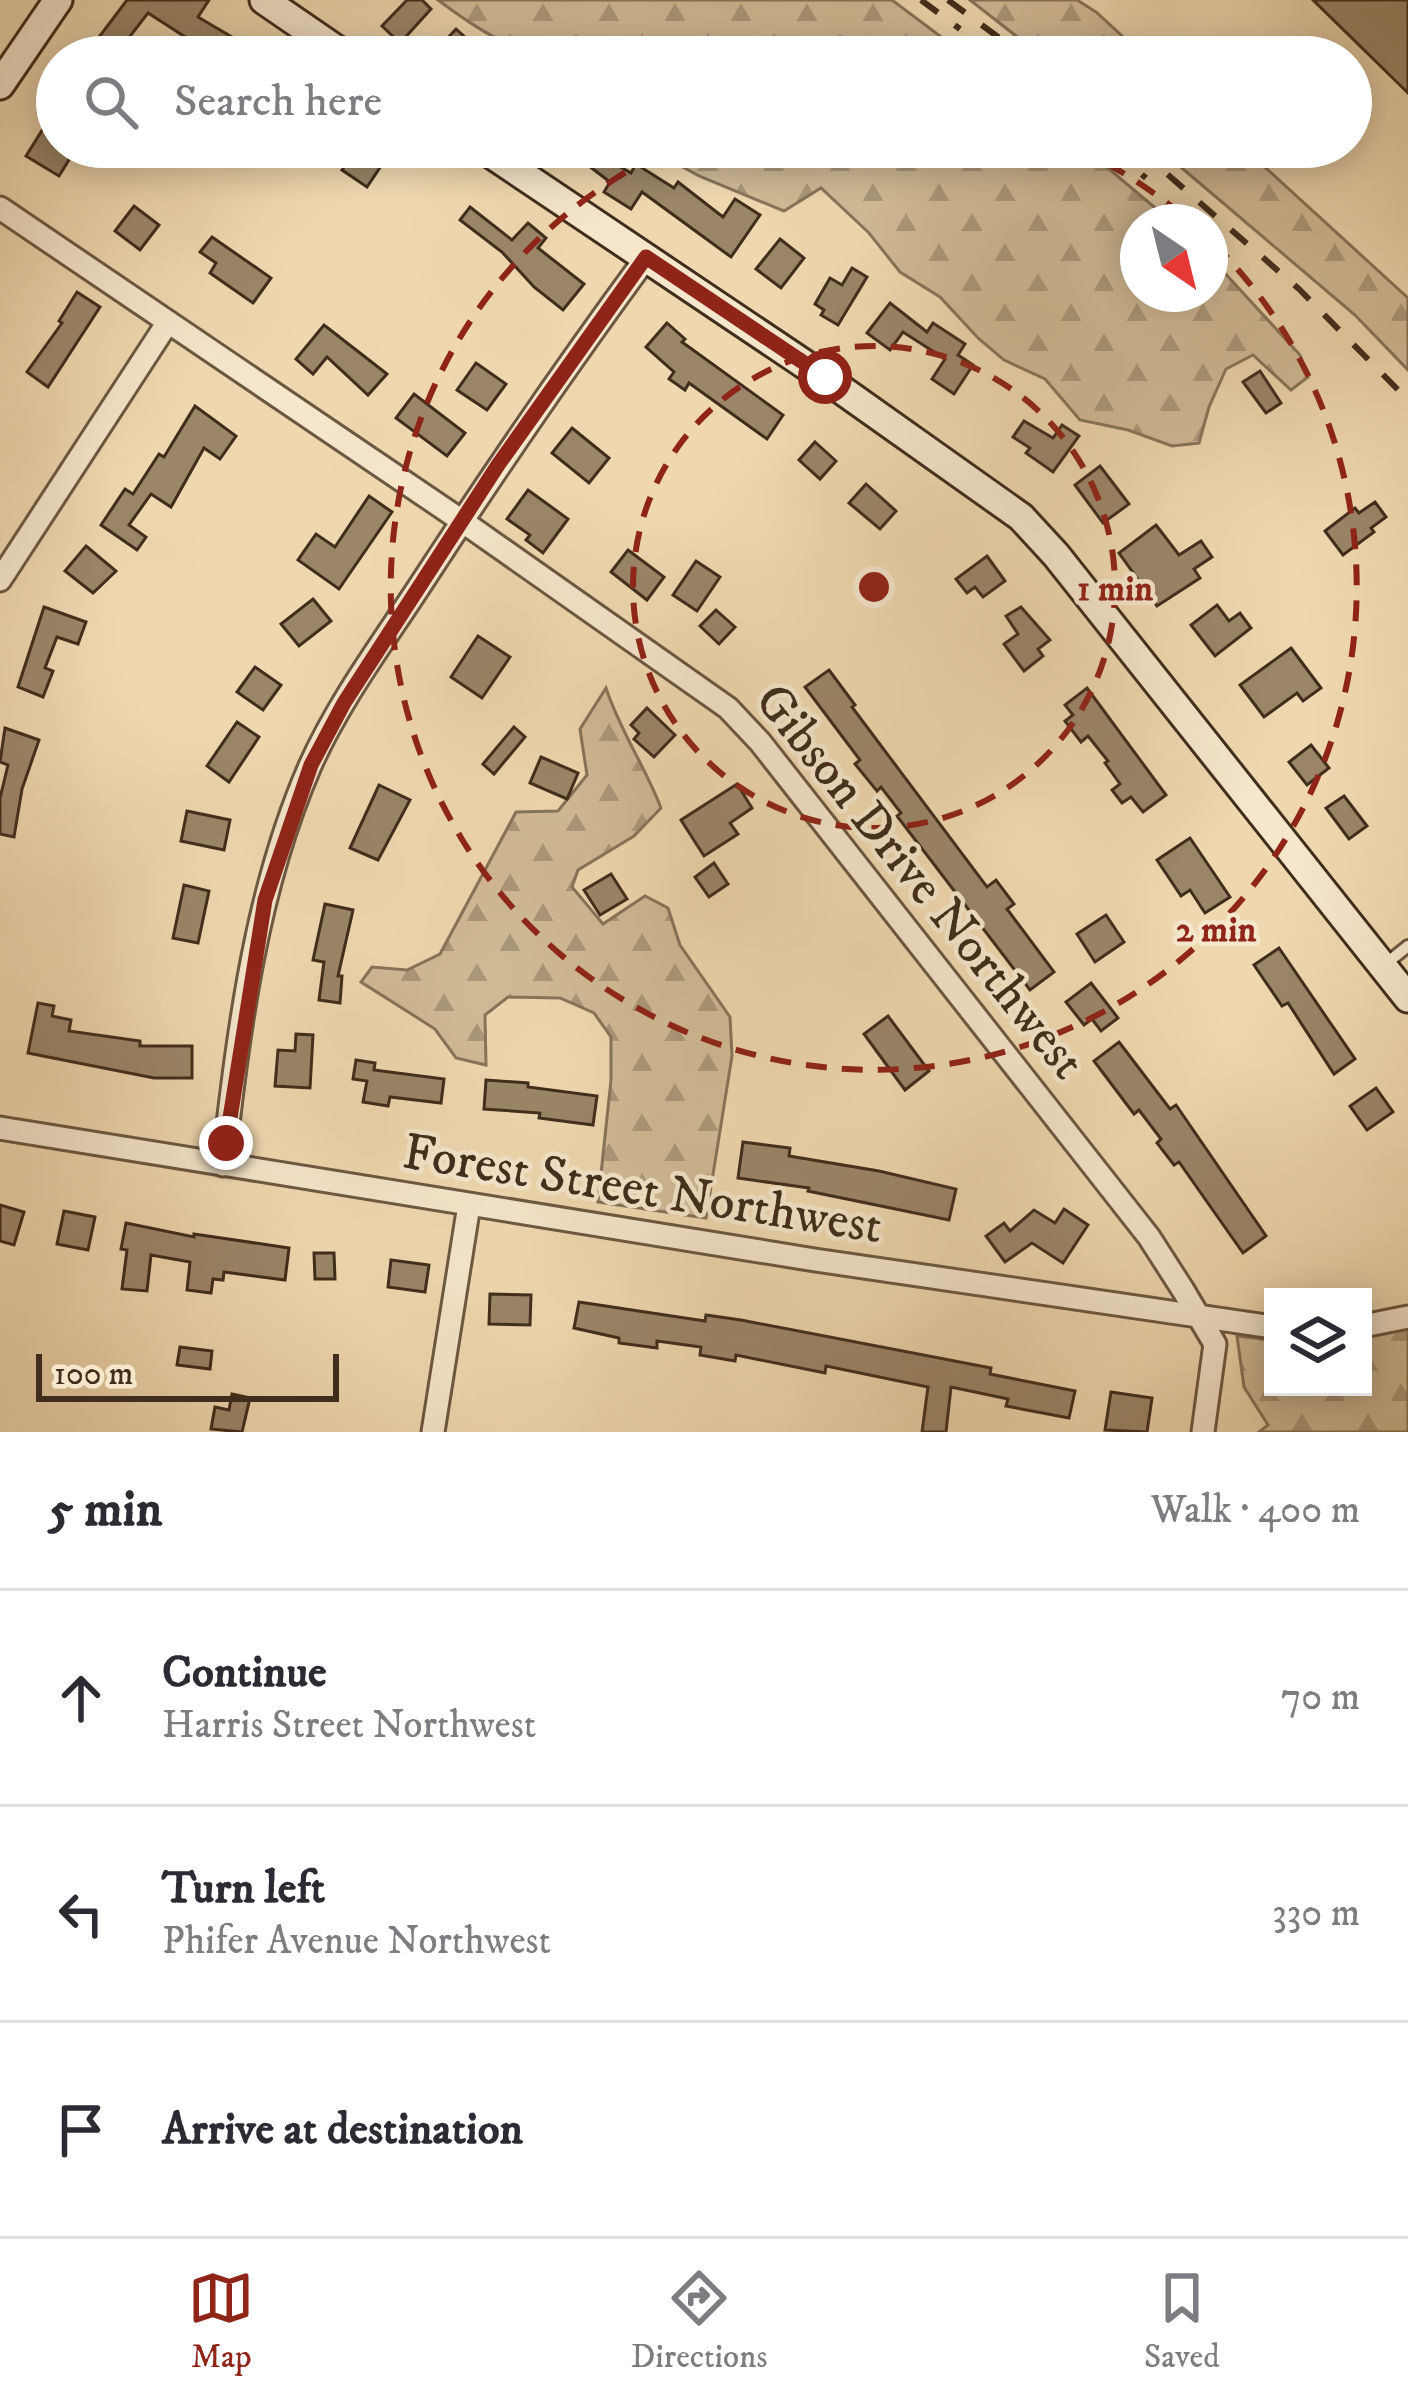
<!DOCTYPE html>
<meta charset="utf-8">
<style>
body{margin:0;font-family:"IM FELL DW Pica",serif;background:#f2f2f3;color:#2b2b33}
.controls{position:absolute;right:36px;bottom:36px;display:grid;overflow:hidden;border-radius:0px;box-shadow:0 6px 30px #0003}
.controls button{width:108px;height:108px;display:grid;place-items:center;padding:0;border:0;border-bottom:3px solid #e1e1e2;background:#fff;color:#2b2b33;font:60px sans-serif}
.compass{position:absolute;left:1120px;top:204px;width:108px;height:108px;border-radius:50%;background:#fff;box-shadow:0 6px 30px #0003;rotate:145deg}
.scale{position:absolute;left:36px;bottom:30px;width:303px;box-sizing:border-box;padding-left:12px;border:6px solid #402d1c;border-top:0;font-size:33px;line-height:42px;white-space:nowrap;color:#402d1c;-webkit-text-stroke:9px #f5e6cc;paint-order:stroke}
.stop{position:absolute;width:36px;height:36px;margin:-27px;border:9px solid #8f2418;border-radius:50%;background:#fff}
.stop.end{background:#8f2418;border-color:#fff;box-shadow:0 3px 12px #0008}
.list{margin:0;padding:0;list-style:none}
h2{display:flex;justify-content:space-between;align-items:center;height:156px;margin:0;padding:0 48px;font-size:51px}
h2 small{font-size:39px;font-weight:400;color:#7c7c81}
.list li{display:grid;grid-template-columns:78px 1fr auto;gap:36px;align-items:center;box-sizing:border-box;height:216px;padding:0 48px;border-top:3px solid #e1e1e2}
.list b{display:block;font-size:45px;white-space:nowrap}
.list p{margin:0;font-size:39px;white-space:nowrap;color:#7c7c81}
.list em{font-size:39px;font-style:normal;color:#7c7c81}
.icon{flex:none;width:66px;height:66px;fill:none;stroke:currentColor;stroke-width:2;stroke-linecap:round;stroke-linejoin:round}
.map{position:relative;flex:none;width:1408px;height:1432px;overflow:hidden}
.search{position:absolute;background:#fff;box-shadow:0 6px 30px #0003;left:36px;right:36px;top:36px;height:132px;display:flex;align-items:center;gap:30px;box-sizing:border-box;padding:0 42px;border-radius:66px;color:#7c7c81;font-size:45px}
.sheet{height:804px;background:#fff}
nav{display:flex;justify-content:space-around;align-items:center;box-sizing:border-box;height:168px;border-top:3px solid #e1e1e2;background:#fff;font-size:33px;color:#7c7c81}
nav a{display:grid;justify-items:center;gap:6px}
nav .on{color:#8f2418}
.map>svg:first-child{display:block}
.forest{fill:url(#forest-firs);stroke:#88745a;stroke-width:3}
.building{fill:#9b8669;stroke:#402d1c;stroke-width:3}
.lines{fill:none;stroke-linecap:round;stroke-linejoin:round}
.lane-casing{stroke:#6c5841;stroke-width:16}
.street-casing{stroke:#6c5841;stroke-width:27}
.secondary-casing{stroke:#402d1c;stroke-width:33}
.lane{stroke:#f5e6cc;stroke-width:10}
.street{stroke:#f5e6cc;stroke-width:21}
.secondary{stroke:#f5e6cc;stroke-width:27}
.rail{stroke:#402d1c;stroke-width:6;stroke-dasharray:21 21;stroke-linecap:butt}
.route{stroke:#8f2418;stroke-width:15}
.ring{fill:none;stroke:#8f2418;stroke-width:6;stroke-dasharray:21 15}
.labels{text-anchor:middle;stroke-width:9;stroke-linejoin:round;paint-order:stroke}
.street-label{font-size:51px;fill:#402d1c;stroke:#f5e6cc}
.centre{fill:#8f2418;stroke:#f5e6cc;stroke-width:6}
.ring-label{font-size:36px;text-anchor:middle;font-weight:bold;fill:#8f2418;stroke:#f5e6cc;stroke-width:9;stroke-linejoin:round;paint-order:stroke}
</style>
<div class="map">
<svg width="1408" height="1432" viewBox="0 0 1408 1432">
<defs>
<pattern id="forest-firs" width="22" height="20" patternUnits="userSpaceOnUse" patternTransform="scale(3)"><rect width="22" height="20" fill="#d1bb97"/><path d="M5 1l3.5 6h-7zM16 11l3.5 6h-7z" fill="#ab987a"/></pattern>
</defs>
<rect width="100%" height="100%" fill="#efd8b0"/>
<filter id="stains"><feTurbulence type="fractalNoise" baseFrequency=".00167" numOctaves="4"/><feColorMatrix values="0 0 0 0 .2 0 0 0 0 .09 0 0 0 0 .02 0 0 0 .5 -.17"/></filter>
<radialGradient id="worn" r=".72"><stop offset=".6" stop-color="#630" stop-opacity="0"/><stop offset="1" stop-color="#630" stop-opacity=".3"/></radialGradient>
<g class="forest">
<path d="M438 0H892L968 57H627L621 53C547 74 496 43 438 0Z"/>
<polygon points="970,0 1077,0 1096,12 1145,57 1043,57"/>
<polygon points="647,147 1083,147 1172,222 1138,222 1138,294 1210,294 1210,257 1300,355 1308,377 1291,390 1253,355 1226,369 1209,407 1199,443 1172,446 1128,430 1080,420 1045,379 1004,360 979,339 940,297 900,272 869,233 821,188 784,211 699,176"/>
<polygon points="1157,147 1243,147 1408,298 1408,370 1355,315"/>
<path d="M606 688C620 731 645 766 661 808L634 836 578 870 572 887 603 924 645 896 668 908 680 945 730 1017 732 1056 706 1218 598 1202 611 1080V1037L594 1013 560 998 508 997 485 1015 486 1065 456 1058 435 1029 361 982 372 967 407 970 440 954 516 812 558 811 587 775 580 729Z"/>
<polygon points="1408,1328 1408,1432 1259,1432 1268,1425 1244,1387 1237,1336 1273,1340 1273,1387 1363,1387 1363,1336"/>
</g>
<g class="building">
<polygon points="127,0 209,0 198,17 266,57 226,57 211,46 207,51 148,13 114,57 84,57"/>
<polygon points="407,0 422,0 431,9 400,43 382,26"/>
<polygon points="1313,0 1408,0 1408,93"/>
<polygon points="456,29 487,57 430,57"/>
<polygon points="46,124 57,130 57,147 77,147 59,176 26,156"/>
<polygon points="358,147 372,147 387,157 367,187 342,170"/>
<polygon points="564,147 609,147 602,156 631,173 636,164 674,188 678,182 723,217 735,199 760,215 731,257 642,192 631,209 604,192 610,182"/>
<polygon points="134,206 159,225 140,250 115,231"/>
<polygon points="470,207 512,240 528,223 546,238 538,248 584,284 563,310 534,287 502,252 460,220"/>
<polygon points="212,237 271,278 253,303 210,273 216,263 200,252"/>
<polygon points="780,239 804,258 781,288 756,269"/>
<polygon points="852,268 867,277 838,325 821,315 824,310 815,304 830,278 842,285"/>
<polygon points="77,292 100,307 48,387 27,372 62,323 59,321"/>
<polygon points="890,303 927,332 933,323 965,344 958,355 973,365 954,394 932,379 945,359 903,332 890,350 867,333"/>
<polygon points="667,323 685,339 682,342 783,415 767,439 689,383 685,390 669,379 674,372 646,347"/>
<polygon points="324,325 387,374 368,395 327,357 313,374 296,359"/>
<polygon points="476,363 506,384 487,410 457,390"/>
<polygon points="1260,371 1281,403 1266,413 1243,382"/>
<polygon points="414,394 465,433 447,456 396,418"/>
<polygon points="195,406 236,436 220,459 204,448 171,507 151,494 129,525 146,537 137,550 101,525 125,489 133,494 159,454 164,457"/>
<polygon points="1024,421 1053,438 1062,425 1079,436 1053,472 1026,453 1030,448 1013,437"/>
<polygon points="572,428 609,458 589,483 552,453"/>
<polygon points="815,442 836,461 820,479 799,460"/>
<polygon points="1100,466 1129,504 1103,523 1075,485"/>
<polygon points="866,484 896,511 880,529 849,503"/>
<polygon points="528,490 568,519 543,553 526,540 530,535 507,519"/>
<polygon points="369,496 392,512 339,589 298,560 316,534 335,547"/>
<polygon points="1375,502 1386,517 1371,528 1374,532 1343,555 1325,531 1355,508 1359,513"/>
<polygon points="1156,525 1179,555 1201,541 1212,557 1194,569 1200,578 1157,606 1119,553"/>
<polygon points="86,546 116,571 93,593 65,571"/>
<polygon points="628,550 664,577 647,600 611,572"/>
<polygon points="987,556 1005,581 983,597 975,587 967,593 956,579"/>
<polygon points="696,561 720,577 697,611 673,595"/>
<polygon points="313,599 331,621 299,646 281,624"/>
<polygon points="1217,605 1229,621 1240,613 1251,628 1215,656 1191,625"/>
<polygon points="44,607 86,622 78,644 57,637 45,668 53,671 43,697 18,687"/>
<polygon points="1021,607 1050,640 1038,649 1043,656 1024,671 1004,644 1018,634 1006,616"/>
<polygon points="716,610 735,627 719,644 700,626"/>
<polygon points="478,636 510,657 482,698 451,677"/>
<polygon points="1291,648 1321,688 1303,701 1297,693 1264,717 1240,685"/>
<polygon points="255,667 281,685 263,710 237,692"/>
<polygon points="829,670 855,705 852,707 987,887 996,880 1014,904 1007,909 1054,972 1030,990 897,816 901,813 881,787 877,791 855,764 860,760 805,687"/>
<polygon points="1087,688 1166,795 1143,812 1131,797 1122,803 1112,790 1120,784 1105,763 1108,761 1088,736 1081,742 1065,721 1073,715 1065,705"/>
<polygon points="647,708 675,735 654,757 634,739 639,733 631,725"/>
<polygon points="237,722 259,737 229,782 207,766"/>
<polygon points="514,727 525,737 494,774 483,764"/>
<polygon points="5,728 39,740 22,789 14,837 0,834 0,798 8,765 0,762"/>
<polygon points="1311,745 1329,768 1307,785 1289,762"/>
<polygon points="541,757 578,773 567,799 530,783"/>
<polygon points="737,784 752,808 730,823 738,834 704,856 681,820"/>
<polygon points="379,785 410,800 378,860 350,848"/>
<polygon points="1344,796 1367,826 1349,839 1326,808"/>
<polygon points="187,811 230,820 224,850 181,841"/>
<polygon points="1190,838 1230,897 1205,913 1190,890 1181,896 1157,860"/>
<polygon points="714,863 728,884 709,897 695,877"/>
<polygon points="611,874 627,899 600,915 584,890"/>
<polygon points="184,885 209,891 198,943 173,938"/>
<polygon points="325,904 353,910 338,976 342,976 340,1003 319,1000 324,962 313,960"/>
<polygon points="1106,915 1124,942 1095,962 1077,934"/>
<polygon points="1279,948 1355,1059 1334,1074 1288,1003 1282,1006 1254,965"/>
<polygon points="1091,983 1118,1018 1101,1031 1092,1019 1084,1025 1066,1002"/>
<polygon points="38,1003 54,1006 52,1016 71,1020 69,1031 140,1041 140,1046 192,1046 192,1078 154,1078 28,1053"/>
<polygon points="888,1016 929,1071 905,1090 864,1034"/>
<polygon points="296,1034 313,1035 310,1088 275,1086 278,1050 295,1051"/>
<polygon points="1119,1042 1170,1109 1176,1105 1266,1236 1243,1253 1179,1162 1174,1165 1157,1143 1161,1139 1139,1110 1134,1114 1094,1061"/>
<polygon points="356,1060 375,1063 374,1070 444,1079 441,1103 390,1097 388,1106 363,1102 367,1081 353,1079"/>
<polygon points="486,1080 528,1083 528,1087 597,1096 593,1125 539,1118 540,1113 484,1109"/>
<polygon points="1376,1088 1393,1112 1367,1130 1350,1106"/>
<polygon points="743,1142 790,1148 789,1156 879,1171 956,1189 949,1220 808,1191 809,1188 738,1178"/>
<polygon points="0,1205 24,1212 14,1245 0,1241"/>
<polygon points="1064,1209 1088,1225 1063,1263 1032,1243 1005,1262 986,1236 1004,1223 1010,1231 1034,1210 1055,1223"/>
<polygon points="64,1211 95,1217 88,1250 57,1244"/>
<polygon points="126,1223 194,1237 194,1234 289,1248 285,1280 224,1272 223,1280 213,1279 211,1293 187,1290 190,1262 151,1255 147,1291 122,1289 127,1250 121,1249"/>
<polygon points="314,1253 334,1253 335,1279 315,1279"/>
<polygon points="391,1260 429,1265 425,1292 388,1287"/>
<polygon points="490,1294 531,1295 530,1325 489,1324"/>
<polygon points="579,1302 705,1321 706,1315 741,1320 991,1368 990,1374 1075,1391 1069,1418 1006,1406 1008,1399 951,1387 946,1432 922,1432 928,1387 826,1366 825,1373 736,1355 735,1361 700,1355 701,1347 657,1341 657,1348 619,1343 619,1338 574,1328"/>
<polygon points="180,1347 212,1351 210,1369 177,1365"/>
<polygon points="1111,1392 1152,1398 1147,1432 1105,1430"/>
<polygon points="232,1394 250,1398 242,1432 211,1429 215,1407 229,1410"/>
</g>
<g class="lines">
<g class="lane-casing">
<polyline id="lane" points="1383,966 1408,946"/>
</g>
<g class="street-casing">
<g id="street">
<polyline points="0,208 462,521 728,708 760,742 1149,1237 1183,1290 1215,1344 1203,1432"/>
<polyline points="0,580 168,322"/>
<polyline points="0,1128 815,1260 1273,1327"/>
<path d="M223 1165C239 1030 255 892 310 766 338 703 381 645 419 587 492 475 567 365 646 258"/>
<polyline points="1363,1326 1408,1317"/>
<polyline points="433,1432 469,1205"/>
</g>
</g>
<g class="secondary-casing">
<g id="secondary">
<polyline points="264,0 347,57"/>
<polyline points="0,85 58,0"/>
<polyline points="481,147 825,378 1021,517 1056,555 1408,998"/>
</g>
</g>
<use href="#lane" class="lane"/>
<use href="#street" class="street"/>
<use href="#secondary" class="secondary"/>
<g class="rail">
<polyline points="921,0 960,29"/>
<polyline points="948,0 1025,57"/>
<polyline points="1110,147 1146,178"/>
<polyline points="1136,147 1299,289 1408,400"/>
</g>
</g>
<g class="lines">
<polyline class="route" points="226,1143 265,900 311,765 344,703 498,465 646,257 825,377"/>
</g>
<g class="ring">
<circle cx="874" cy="587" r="241"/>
<path d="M1074 147A483 483 0 0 1 1188 220M1213 243A483 483 0 1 1 674 147"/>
</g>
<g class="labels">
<g class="street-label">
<text transform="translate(922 880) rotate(51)" y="18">Gibson Drive Northwest</text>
<text transform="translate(643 1187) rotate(9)" y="18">Forest Street Northwest</text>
</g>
</g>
<circle cx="874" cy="587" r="18" class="centre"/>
<g class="ring-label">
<text x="1115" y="600">1 min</text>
<text x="1216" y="941">2 min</text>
</g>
<rect width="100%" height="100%" filter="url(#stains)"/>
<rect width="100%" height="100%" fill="url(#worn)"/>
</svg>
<div class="controls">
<button><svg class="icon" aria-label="layers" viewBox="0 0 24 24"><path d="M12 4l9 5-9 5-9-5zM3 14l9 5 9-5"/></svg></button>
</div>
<svg class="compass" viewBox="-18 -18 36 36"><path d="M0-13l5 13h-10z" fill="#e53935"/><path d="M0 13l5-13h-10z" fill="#7c7c81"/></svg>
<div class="scale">100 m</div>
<div class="stop" style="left:825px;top:377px"></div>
<div class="stop end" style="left:226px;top:1143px"></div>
<div class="search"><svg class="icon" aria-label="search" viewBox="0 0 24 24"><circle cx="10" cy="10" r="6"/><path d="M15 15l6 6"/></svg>Search here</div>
</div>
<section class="sheet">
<h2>5 min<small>Walk · 400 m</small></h2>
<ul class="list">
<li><svg class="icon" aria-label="ahead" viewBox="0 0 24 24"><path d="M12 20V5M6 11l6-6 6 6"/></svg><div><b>Continue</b><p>Harris Street Northwest</p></div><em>70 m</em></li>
<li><svg class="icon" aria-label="left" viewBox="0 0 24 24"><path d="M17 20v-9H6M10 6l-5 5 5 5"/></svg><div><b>Turn left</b><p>Phifer Avenue Northwest</p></div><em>330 m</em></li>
<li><svg class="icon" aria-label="arrive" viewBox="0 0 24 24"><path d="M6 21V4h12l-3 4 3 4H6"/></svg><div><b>Arrive at destination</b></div></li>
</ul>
</section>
<nav>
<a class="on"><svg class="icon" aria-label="map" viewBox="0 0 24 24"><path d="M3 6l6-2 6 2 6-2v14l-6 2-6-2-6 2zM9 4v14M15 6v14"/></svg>Map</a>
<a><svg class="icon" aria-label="directions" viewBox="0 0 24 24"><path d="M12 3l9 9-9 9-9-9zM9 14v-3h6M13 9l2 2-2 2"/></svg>Directions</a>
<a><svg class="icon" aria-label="saved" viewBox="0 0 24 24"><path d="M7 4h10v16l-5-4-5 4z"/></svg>Saved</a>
</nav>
